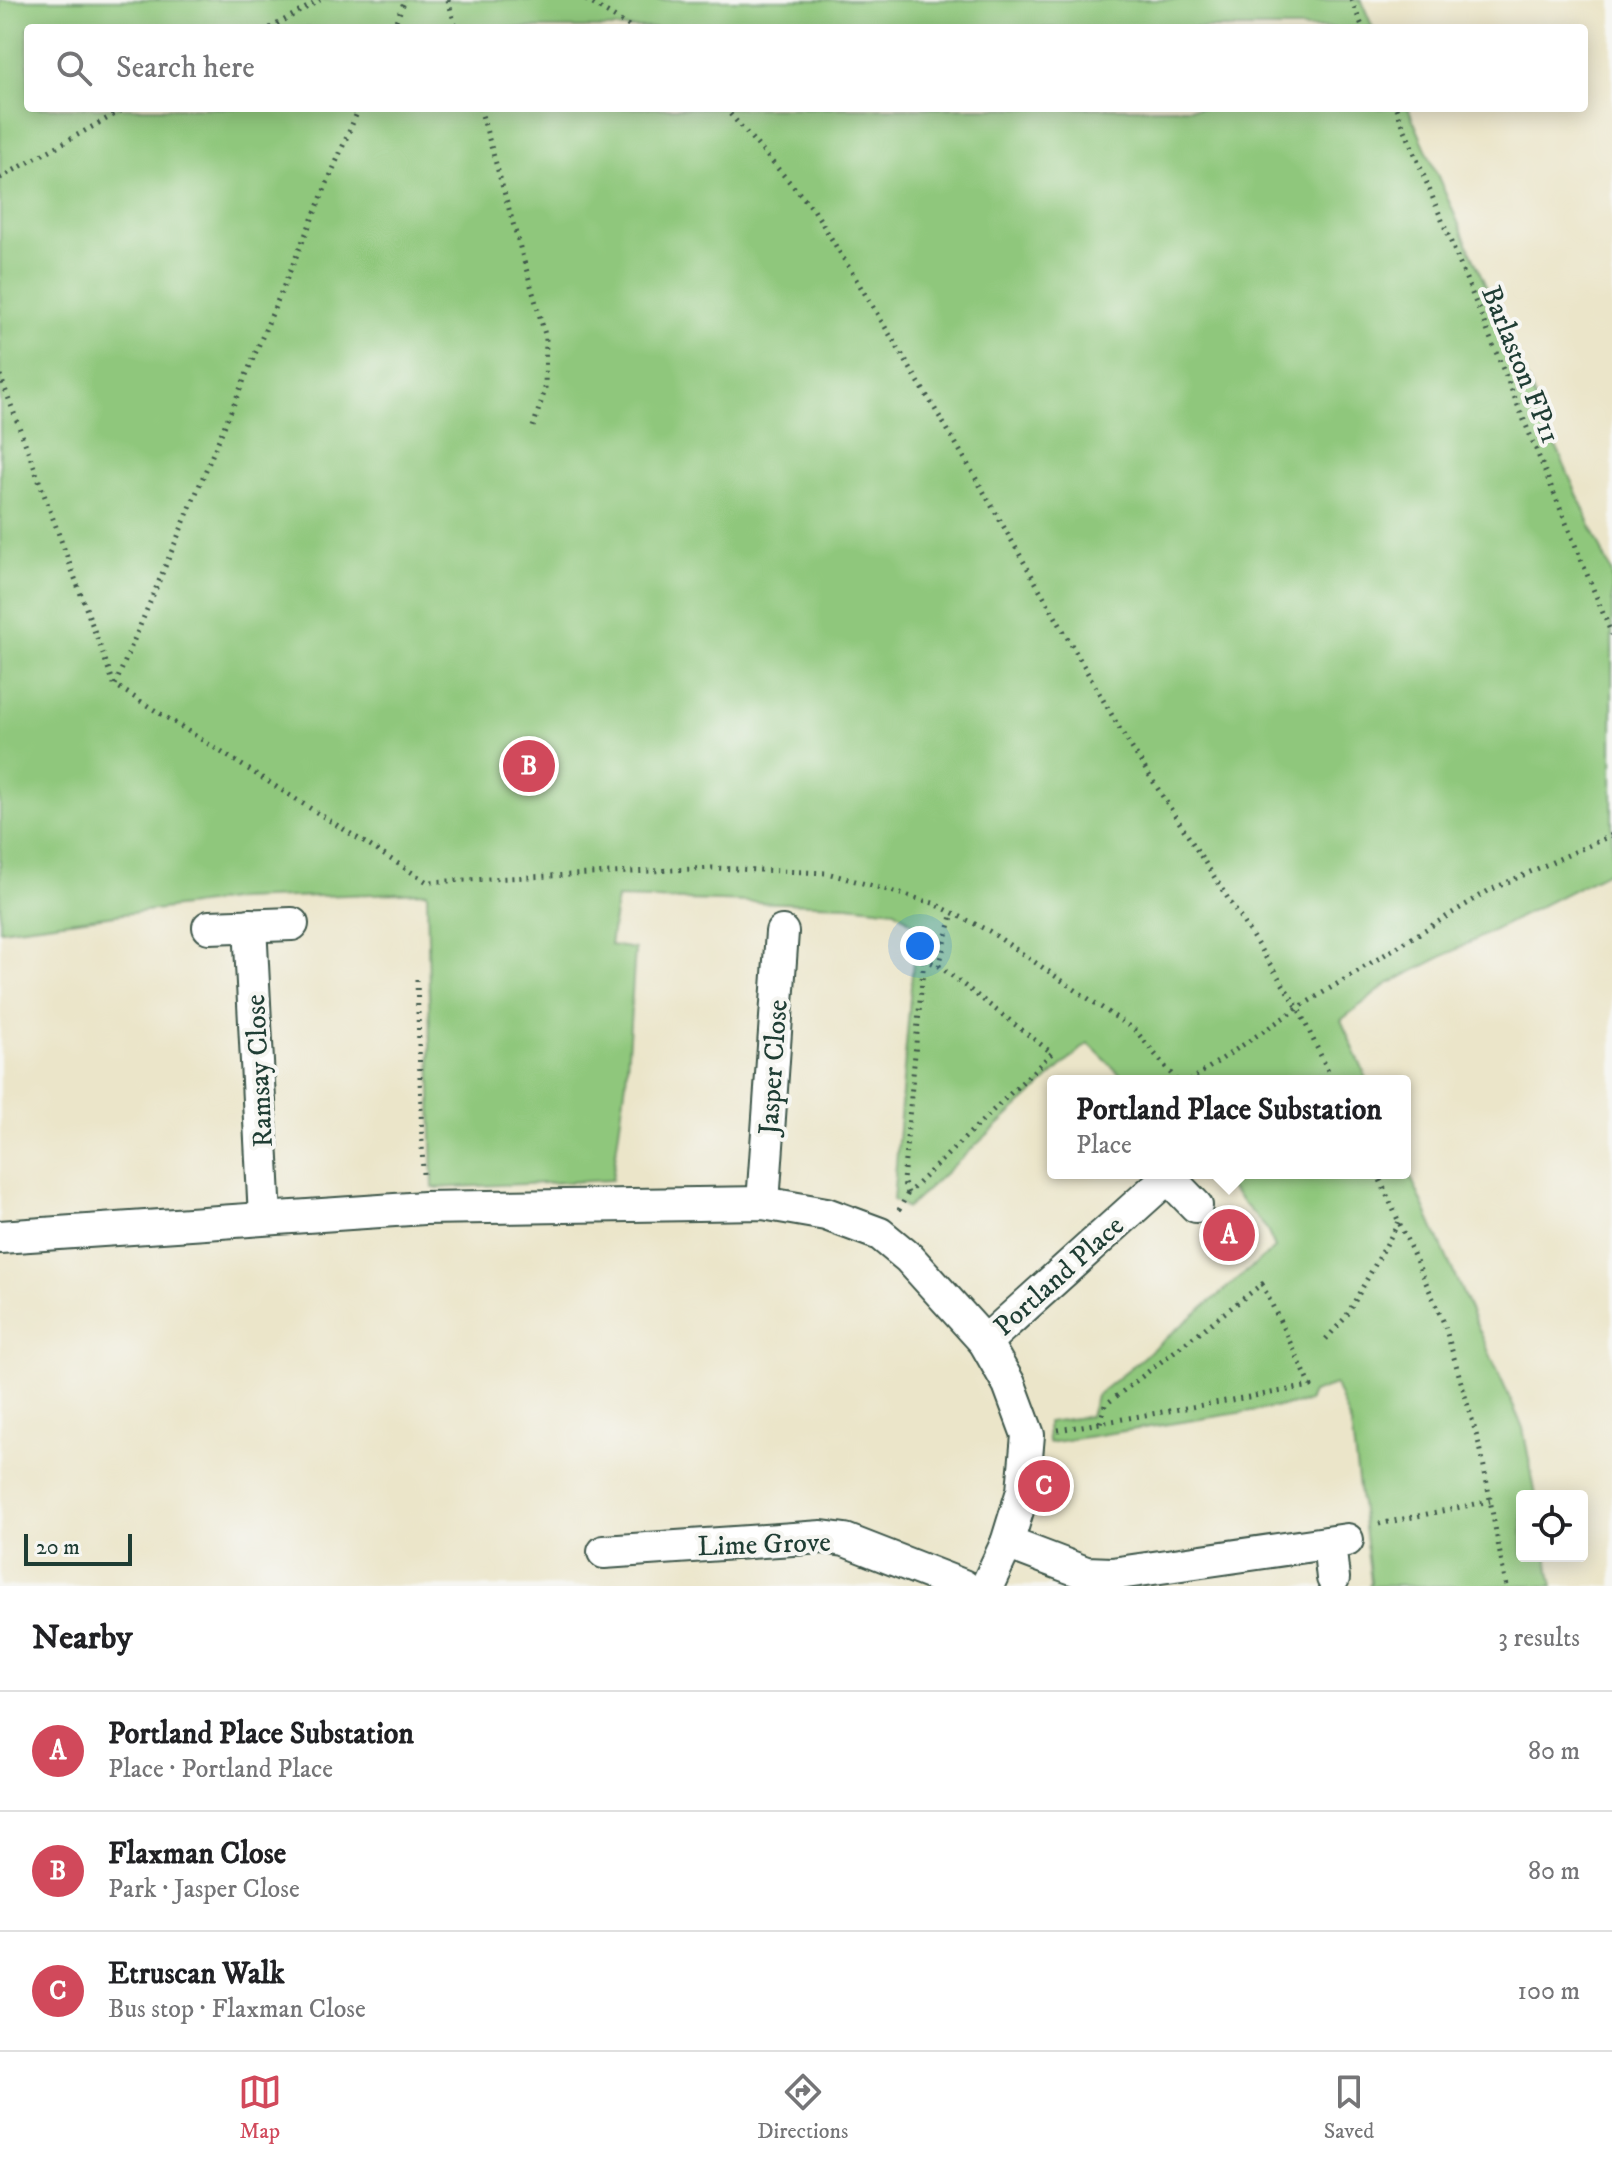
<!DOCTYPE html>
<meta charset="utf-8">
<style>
body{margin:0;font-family:"IM FELL DW Pica",serif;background:#f6f6f6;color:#202124}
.controls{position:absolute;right:24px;bottom:24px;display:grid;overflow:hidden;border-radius:8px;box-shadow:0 4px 20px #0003}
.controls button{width:72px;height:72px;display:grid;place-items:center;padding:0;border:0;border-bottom:2px solid #e0e0e0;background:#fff;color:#202124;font:40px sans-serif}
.scale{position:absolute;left:24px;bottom:20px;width:108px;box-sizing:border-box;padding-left:8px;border:4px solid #1f3d34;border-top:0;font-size:22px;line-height:28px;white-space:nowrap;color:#1f3d34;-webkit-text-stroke:6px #f6f6f2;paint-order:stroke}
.you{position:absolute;left:920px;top:946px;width:28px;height:28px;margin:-20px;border:6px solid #fff;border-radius:50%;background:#1a73e8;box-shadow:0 0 0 12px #1a73e833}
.badge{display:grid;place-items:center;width:52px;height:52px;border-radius:50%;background:#d1495b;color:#fff;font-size:26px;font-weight:700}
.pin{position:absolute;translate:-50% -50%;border:4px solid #fff;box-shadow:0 2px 8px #0006}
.popup{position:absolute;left:1047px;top:1075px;width:364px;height:104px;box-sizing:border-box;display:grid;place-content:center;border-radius:8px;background:#fff;filter:drop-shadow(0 2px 6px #0005);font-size:26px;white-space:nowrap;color:#757577}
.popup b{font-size:30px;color:#202124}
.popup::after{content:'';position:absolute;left:50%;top:100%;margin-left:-16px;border:16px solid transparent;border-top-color:#fff}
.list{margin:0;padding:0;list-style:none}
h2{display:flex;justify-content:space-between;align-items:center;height:104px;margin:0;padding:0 32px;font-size:34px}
h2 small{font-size:26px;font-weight:400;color:#757577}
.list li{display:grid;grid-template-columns:52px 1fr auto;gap:24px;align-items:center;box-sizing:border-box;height:120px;padding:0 32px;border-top:2px solid #e0e0e0}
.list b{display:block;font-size:30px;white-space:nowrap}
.list p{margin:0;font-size:26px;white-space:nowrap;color:#757577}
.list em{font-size:26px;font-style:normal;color:#757577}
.icon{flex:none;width:44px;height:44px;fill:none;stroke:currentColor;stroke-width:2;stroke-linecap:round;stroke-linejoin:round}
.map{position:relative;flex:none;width:1612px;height:1586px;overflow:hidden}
.search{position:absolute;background:#fff;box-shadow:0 4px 20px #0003;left:24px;right:24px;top:24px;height:88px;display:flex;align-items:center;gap:20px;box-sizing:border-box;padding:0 28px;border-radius:8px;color:#757577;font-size:30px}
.sheet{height:464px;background:#fff}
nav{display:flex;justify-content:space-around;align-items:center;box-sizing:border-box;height:112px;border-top:2px solid #e0e0e0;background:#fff;font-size:22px;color:#757577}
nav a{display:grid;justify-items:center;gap:4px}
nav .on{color:#d1495b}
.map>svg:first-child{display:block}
.green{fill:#8fc77b;stroke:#578258;stroke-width:2}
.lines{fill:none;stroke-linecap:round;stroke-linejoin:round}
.minor-casing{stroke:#3e564a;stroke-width:36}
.path{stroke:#3e564a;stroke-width:5;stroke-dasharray:2 6;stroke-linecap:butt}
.minor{stroke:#fff;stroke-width:32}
.labels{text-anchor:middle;stroke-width:8;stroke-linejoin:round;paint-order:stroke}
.street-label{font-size:28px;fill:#1f3d34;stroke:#f6f6f2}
</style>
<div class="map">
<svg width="1612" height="1586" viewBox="0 0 1612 1586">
<rect width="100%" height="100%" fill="#f6f6f2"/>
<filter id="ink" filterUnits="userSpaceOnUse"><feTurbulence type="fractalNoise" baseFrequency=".0125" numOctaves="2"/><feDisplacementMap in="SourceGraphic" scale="16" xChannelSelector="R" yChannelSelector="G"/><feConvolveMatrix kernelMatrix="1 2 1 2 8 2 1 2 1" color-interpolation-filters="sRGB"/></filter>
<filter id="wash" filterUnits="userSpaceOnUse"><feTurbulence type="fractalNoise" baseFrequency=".006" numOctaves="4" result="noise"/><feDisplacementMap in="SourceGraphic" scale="32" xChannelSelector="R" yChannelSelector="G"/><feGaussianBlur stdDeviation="1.8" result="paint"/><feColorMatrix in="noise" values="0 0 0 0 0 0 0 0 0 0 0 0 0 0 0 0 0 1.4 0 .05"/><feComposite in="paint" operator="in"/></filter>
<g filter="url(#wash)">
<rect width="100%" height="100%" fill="#ebe5c9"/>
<g class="green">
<polygon points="0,0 1361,0 1373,28 28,28 28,108 1408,108 1612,574 1612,870 1388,984 1341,1020 1368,1081 1127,1081 1088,1043 907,1208 893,1200 916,926 895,910 848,905 617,898 610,945 635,949 626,1082 612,1180 433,1188 427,892 238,899 0,930"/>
<polygon points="1405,1164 1523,1428 1536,1496 1522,1496 1522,1556 1547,1556 1553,1586 1369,1586 1371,1582 1351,1425 1335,1385 1312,1393 1308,1402 1048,1443 1047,1422 1090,1416 1096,1396 1275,1248 1266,1228 1216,1173 1405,1173"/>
</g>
</g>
<g filter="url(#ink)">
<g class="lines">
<g class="minor-casing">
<g id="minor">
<polyline points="250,925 265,1218"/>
<polyline points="209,927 292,924"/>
<polyline points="1164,1173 1196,1206"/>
<polyline points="763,1203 782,932"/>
<polyline points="0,1237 424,1208 763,1203 826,1214 880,1234 909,1258 985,1342 1009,1384 1028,1435 1023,1491 1007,1543 987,1586"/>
<polyline points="985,1342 1168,1177"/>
<polyline points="1007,1543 1086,1573 1112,1574 1347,1540"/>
<polyline points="1329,1543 1333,1578"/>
<polyline points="604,1552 822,1537 845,1540 963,1586"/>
</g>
</g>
<g class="path">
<polyline points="448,0 456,28"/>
<polyline points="586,0 632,28"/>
<polyline points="1351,0 1363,28"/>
<polyline points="270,28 320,0"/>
<polyline points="393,28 405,0"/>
<polyline points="359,108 115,685 427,882 713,868 827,873 933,903 989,931 1136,1031 1177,1081"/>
<polyline points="480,108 546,338 545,390 533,427"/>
<polyline points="725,108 814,210 955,442 1121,731 1298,1008 1333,1081"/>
<polyline points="1396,108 1612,635"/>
<polyline points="0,178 126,108"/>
<polyline points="0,375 114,684"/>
<polygon points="924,959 939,966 1052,1053 908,1193 903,1181"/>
<polyline points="939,966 953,912"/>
<polyline points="417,980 423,1175"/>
<polyline points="1189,1081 1298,1008 1488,891 1612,835"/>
<polyline points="1377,1173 1444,1323 1481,1451 1506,1586"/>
<polyline points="899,1210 908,1193"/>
<polygon points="1262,1284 1311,1386 1100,1423 1105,1405"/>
<polyline points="1326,1339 1346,1317 1400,1220"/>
<polyline points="1058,1430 1100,1423"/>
<polyline points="1379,1524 1490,1501"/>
</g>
<use href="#minor" class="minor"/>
</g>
</g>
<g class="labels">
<g class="street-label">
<text transform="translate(1522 364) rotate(68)" y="10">Barlaston FP11</text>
<text transform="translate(772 1067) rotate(-86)" y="10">Jasper Close</text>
<text transform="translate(258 1071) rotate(-93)" y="10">Ramsay Close</text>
<text transform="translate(1058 1275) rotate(-42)" y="10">Portland Place</text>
<text transform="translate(764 1543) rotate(-2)" y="10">Lime Grove</text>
</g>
</g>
</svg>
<div class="controls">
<button><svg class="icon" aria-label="locate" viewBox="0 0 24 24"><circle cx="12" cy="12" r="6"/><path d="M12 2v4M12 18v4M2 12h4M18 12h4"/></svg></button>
</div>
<div class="scale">20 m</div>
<div class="you"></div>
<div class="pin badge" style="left:1229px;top:1235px">A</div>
<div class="popup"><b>Portland Place Substation</b>Place</div>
<div class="pin badge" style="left:529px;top:766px">B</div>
<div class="pin badge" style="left:1044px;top:1486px">C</div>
<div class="search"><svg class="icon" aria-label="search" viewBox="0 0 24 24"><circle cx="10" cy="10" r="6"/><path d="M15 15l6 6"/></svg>Search here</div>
</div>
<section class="sheet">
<h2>Nearby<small>3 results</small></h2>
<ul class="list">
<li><span class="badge">A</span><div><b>Portland Place Substation</b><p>Place · Portland Place</p></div><em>80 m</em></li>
<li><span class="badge">B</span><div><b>Flaxman Close</b><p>Park · Jasper Close</p></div><em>80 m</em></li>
<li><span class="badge">C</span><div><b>Etruscan Walk</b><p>Bus stop · Flaxman Close</p></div><em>100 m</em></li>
</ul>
</section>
<nav>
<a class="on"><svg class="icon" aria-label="map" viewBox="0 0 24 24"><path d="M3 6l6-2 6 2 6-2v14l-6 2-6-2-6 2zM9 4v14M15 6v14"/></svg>Map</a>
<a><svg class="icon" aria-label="directions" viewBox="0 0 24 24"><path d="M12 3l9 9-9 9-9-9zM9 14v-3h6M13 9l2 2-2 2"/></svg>Directions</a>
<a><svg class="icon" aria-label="saved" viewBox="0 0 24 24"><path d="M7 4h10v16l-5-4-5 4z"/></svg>Saved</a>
</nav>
